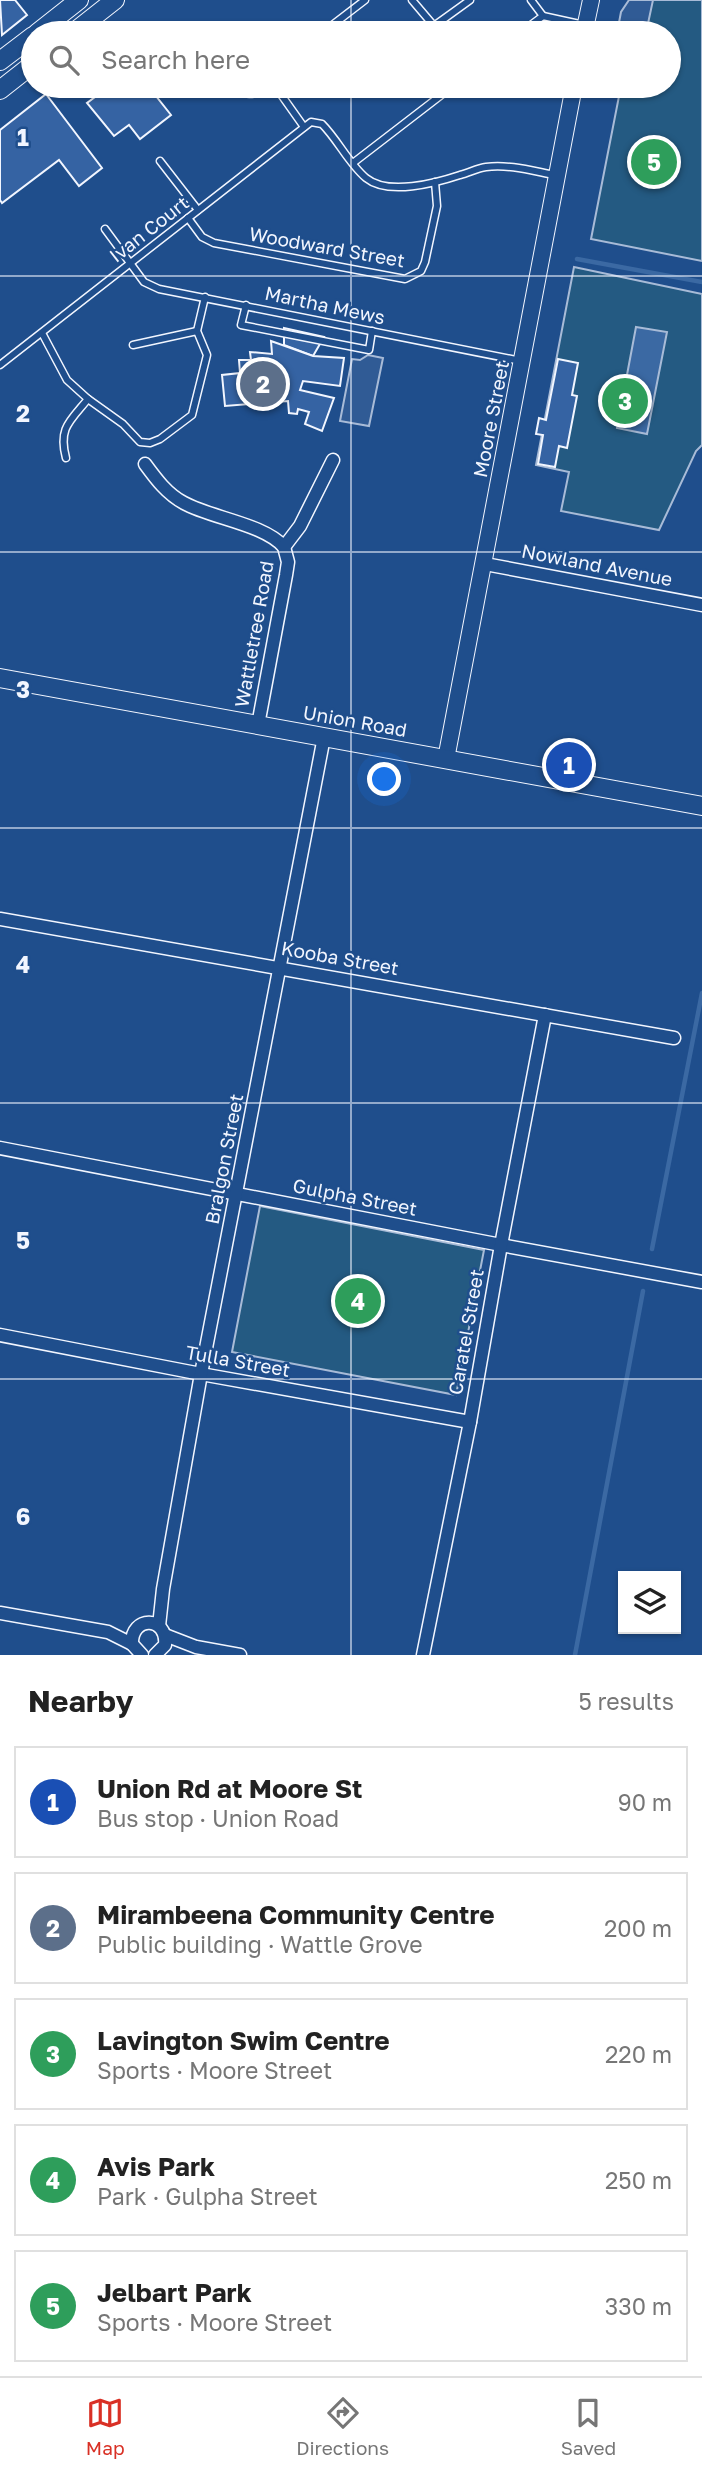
<!DOCTYPE html>
<meta charset="utf-8">
<style>
body{margin:0;font-family:"Golos Text",sans-serif;background:#f6f6f6;color:#222}
.controls{position:absolute;right:21px;bottom:21px;display:grid;overflow:hidden;border-radius:0px;box-shadow:0 2px 5px #0004}
.controls button{width:63px;height:63px;display:grid;place-items:center;padding:0;border:0;border-bottom:2px solid #e0e0e0;background:#fff;color:#222;font:35px sans-serif}
.you{position:absolute;left:385px;top:780px;width:24px;height:24px;margin:-18px;border:5px solid #fff;border-radius:50%;background:#1a73e8;box-shadow:0 0 0 10px #1a73e833}
.badge{display:grid;place-items:center;width:46px;height:46px;border-radius:50%;background:#d93025;color:#fff;font-size:23px;font-weight:700}
.pin{position:absolute;translate:-50% -50%;border:4px solid #fff;box-shadow:0 2px 7px #0006}
.list{margin:0;padding:0;list-style:none}
h2{display:flex;justify-content:space-between;align-items:center;height:91px;margin:0;padding:0 28px;font-size:30px}
h2 small{font-size:23px;font-weight:400;color:#767676}
.list li{display:grid;grid-template-columns:46px 1fr auto;gap:21px;align-items:center;box-sizing:border-box;height:112px;margin:0 14px 14px;padding:0 14px;border:2px solid #e0e0e0;border-radius:0px}
.list b{display:block;font-size:26px;white-space:nowrap}
.list p{margin:0;font-size:23px;white-space:nowrap;color:#767676}
.list em{font-size:23px;font-style:normal;color:#767676}
.icon{flex:none;width:38px;height:38px;fill:none;stroke:currentColor;stroke-width:2;stroke-linecap:round;stroke-linejoin:round}
.map{position:relative;flex:none;width:702px;height:1655px;overflow:hidden}
.search{position:absolute;background:#fff;box-shadow:0 2px 5px #0004;left:21px;right:21px;top:21px;height:77px;display:flex;align-items:center;gap:18px;box-sizing:border-box;padding:0 24px;border-radius:38px;color:#767676;font-size:26px}
.sheet{height:721px;background:#fff}
nav{display:flex;justify-content:space-around;align-items:center;box-sizing:border-box;height:98px;border-top:2px solid #e0e0e0;background:#fff;font-size:19px;color:#767676}
nav a{display:grid;justify-items:center;gap:4px}
nav .on{color:#d93025}
.map>svg:first-child{display:block}
.green{fill:#245a82;stroke:#a8bbd7;stroke-width:2}
.parking{fill:#305b95;stroke:#a8bbd7;stroke-width:2}
.water{fill:#3b69a3;stroke:#a8bbd7;stroke-width:2}
.lines{fill:none;stroke-linecap:round;stroke-linejoin:round}
.stream{stroke:#3b69a3;stroke-width:4.5}
.building{fill:#3563a3;stroke:#f2f6ff;stroke-width:2}
.service-casing{stroke:#f2f6ff;stroke-width:9}
.minor-casing{stroke:#f2f6ff;stroke-width:15}
.tertiary-casing{stroke:#f2f6ff;stroke-width:18}
.secondary-casing{stroke:#f2f6ff;stroke-width:20}
.service{stroke:#1f4e8c;stroke-width:6}
.minor{stroke:#1f4e8c;stroke-width:12}
.tertiary{stroke:#1f4e8c;stroke-width:16}
.secondary{stroke:#1f4e8c;stroke-width:18}
.grid{fill:none;stroke:#f2f6ff;stroke-width:2;stroke-opacity:0.55}
.labels{text-anchor:middle;stroke-width:5;stroke-linejoin:round;paint-order:stroke}
.street-label{font-size:19px;fill:#f2f6ff;stroke:#1f4e8c}
.grid-label{font-size:23px;text-anchor:middle;font-weight:bold;fill:#f2f6ff;stroke:#1f4e8c;stroke-width:5;stroke-linejoin:round;paint-order:stroke}
</style>
<div class="map">
<svg width="702" height="1655" viewBox="0 0 702 1655">
<rect width="100%" height="100%" fill="#1f4e8c"/>
<g class="green">
<polygon points="638,0 702,0 702,261 591,239 621,86 669,86 669,33 631,33"/>
<polygon points="574,267 702,294 702,445 696,451 659,530 561,511 569,472 536,465"/>
<polygon points="260,1206 484,1250 456,1395 232,1352"/>
</g>
<g class="parking">
<polygon points="629,0 653,0 646,33 617,33 621,12"/>
<polygon points="368,355 383,358 369,426 340,421 352,359 360,360"/>
</g>
<polygon class="water" points="636,327 667,332 647,434 617,428"/>
<g class="lines">
<g class="stream">
<polyline points="577,259 702,282"/>
<polyline points="652,1249 702,993"/>
<polyline points="575,1655 643,1291"/>
</g>
</g>
<g class="building">
<polygon points="0,0 15,0 27,15 2,35"/>
<polygon points="93,86 148,86 171,115 140,139 129,125 114,136 87,103 99,94"/>
<polygon points="46,94 102,168 79,186 59,160 2,203 0,200 0,130"/>
<polygon points="284,328 324,337 313,356 284,345"/>
<polygon points="271,341 313,356 344,358 340,386 303,381 300,390 334,398 322,431 305,424 309,412 298,409 297,414 289,413 288,401 225,406 222,375 240,373 239,360 251,360 250,352 272,354"/>
<polygon points="558,359 578,363 572,395 577,396 567,448 559,446 555,467 538,464 543,435 536,434 539,418 546,420"/>
</g>
<g class="lines">
<g class="service-casing">
<g id="service">
<polyline points="412,0 434,26 470,0"/>
<polyline points="531,0 543,16"/>
<polyline points="322,33 365,0"/>
<polyline points="520,33 543,16 584,25"/>
<path d="M231 86C244 99 258 93 275 88"/>
<polyline points="275,86 304,127"/>
<polyline points="160,161 198,210"/>
<polyline points="353,163 453,86"/>
<polyline points="188,218 202,237 214,243 405,279 421,271 425,262 437,206 435,182"/>
<polyline points="105,229 144,282 159,289 521,361"/>
<polyline points="246,305 241,325 369,350 372,331"/>
<polyline points="42,333 67,380 88,399 123,424 140,442 150,443 160,439 192,415 207,355 197,331 205,297"/>
<polyline points="133,345 197,331"/>
<path d="M0 365 311 122 322 124C338 140 349 164 366 178 388 196 436 183 460 175 469 173 477 168 486 167 509 164 533 171 555 175"/>
<path d="M66 458C58 428 70 421 88 399"/>
</g>
</g>
<g class="minor-casing">
<g id="minor">
<path d="M145 464C156 479 167 494 184 503 211 518 264 524 284 547L288 562 286 575 258 725"/>
<polyline points="284,547 300,526 333,460"/>
<polyline points="485,564 702,605"/>
<polyline points="0,919 674,1038"/>
<polyline points="0,1148 501,1245 702,1282"/>
<polyline points="0,1335 201,1374 470,1422"/>
<polyline points="0,1613 108,1632 132,1644"/>
<polyline points="159,1626 163,1589 201,1374 324,737"/>
<polyline points="165,1635 196,1647 240,1655"/>
<path d="M142 1655 132 1644C131 1615 168 1616 165 1645L155 1655"/>
<polyline points="423,1655 470,1422 501,1245 545,1015"/>
</g>
</g>
<g class="tertiary-casing">
<g id="tertiary">
<polyline points="584,33 591,0"/>
<polyline points="446,759 574,86"/>
</g>
</g>
<g class="secondary-casing">
<g id="secondary">
<polyline points="37,33 79,0"/>
<polyline points="73,33 115,0"/>
<polyline points="0,61 33,36"/>
<polyline points="0,90 33,64"/>
<polyline points="0,678 702,806"/>
</g>
</g>
<use href="#service" class="service"/>
<use href="#minor" class="minor"/>
<use href="#tertiary" class="tertiary"/>
<use href="#secondary" class="secondary"/>
</g>
<path class="grid" d="M351 0V33M351 86V1655M0 276H702M0 552H702M0 828H702M0 1103H702M0 1379H702"/>
<g class="labels">
<g class="street-label">
<text transform="translate(149 229) rotate(-38)" y="7">Ivan Court</text>
<text transform="translate(327 247) rotate(10)" y="7">Woodward Street</text>
<text transform="translate(325 305) rotate(12)" y="7">Martha Mews</text>
<text transform="translate(491 419) rotate(-79)" y="7">Moore Street</text>
<text transform="translate(597 565) rotate(11)" y="7">Nowland Avenue</text>
<text transform="translate(254 634) rotate(-80)" y="7">Wattletree Road</text>
<text transform="translate(355 721) rotate(10)" y="7">Union Road</text>
<text transform="translate(340 958) rotate(10)" y="7">Kooba Street</text>
<text transform="translate(224 1159) rotate(-79)" y="7">Bralgon Street</text>
<text transform="translate(355 1197) rotate(11)" y="7">Gulpha Street</text>
<text transform="translate(466 1332) rotate(-80)" y="7">Caratel Street</text>
<text transform="translate(238 1361) rotate(10)" y="7">Tulla Street</text>
</g>
</g>
<g class="grid-label">
<text x="23" y="146">1</text>
<text x="23" y="422">2</text>
<text x="23" y="698">3</text>
<text x="23" y="973">4</text>
<text x="23" y="1249">5</text>
<text x="23" y="1525">6</text>
</g>
</svg>
<div class="controls">
<button><svg class="icon" aria-label="layers" viewBox="0 0 24 24"><path d="M12 4l9 5-9 5-9-5zM3 14l9 5 9-5"/></svg></button>
</div>
<div class="you"></div>
<div class="pin badge" style="left:569px;top:765px;background:#1a4fb4">1</div>
<div class="pin badge" style="left:263px;top:384px;background:#5c6f8a">2</div>
<div class="pin badge" style="left:625px;top:401px;background:#2e9e5b">3</div>
<div class="pin badge" style="left:358px;top:1301px;background:#2e9e5b">4</div>
<div class="pin badge" style="left:654px;top:162px;background:#2e9e5b">5</div>
<div class="search"><svg class="icon" aria-label="search" viewBox="0 0 24 24"><circle cx="10" cy="10" r="6"/><path d="M15 15l6 6"/></svg>Search here</div>
</div>
<section class="sheet">
<h2>Nearby<small>5 results</small></h2>
<ul class="list">
<li><span class="badge" style="background:#1a4fb4">1</span><div><b>Union Rd at Moore St</b><p>Bus stop · Union Road</p></div><em>90 m</em></li>
<li><span class="badge" style="background:#5c6f8a">2</span><div><b>Mirambeena Community Centre</b><p>Public building · Wattle Grove</p></div><em>200 m</em></li>
<li><span class="badge" style="background:#2e9e5b">3</span><div><b>Lavington Swim Centre</b><p>Sports · Moore Street</p></div><em>220 m</em></li>
<li><span class="badge" style="background:#2e9e5b">4</span><div><b>Avis Park</b><p>Park · Gulpha Street</p></div><em>250 m</em></li>
<li><span class="badge" style="background:#2e9e5b">5</span><div><b>Jelbart Park</b><p>Sports · Moore Street</p></div><em>330 m</em></li>
</ul>
</section>
<nav>
<a class="on"><svg class="icon" aria-label="map" viewBox="0 0 24 24"><path d="M3 6l6-2 6 2 6-2v14l-6 2-6-2-6 2zM9 4v14M15 6v14"/></svg>Map</a>
<a><svg class="icon" aria-label="directions" viewBox="0 0 24 24"><path d="M12 3l9 9-9 9-9-9zM9 14v-3h6M13 9l2 2-2 2"/></svg>Directions</a>
<a><svg class="icon" aria-label="saved" viewBox="0 0 24 24"><path d="M7 4h10v16l-5-4-5 4z"/></svg>Saved</a>
</nav>
